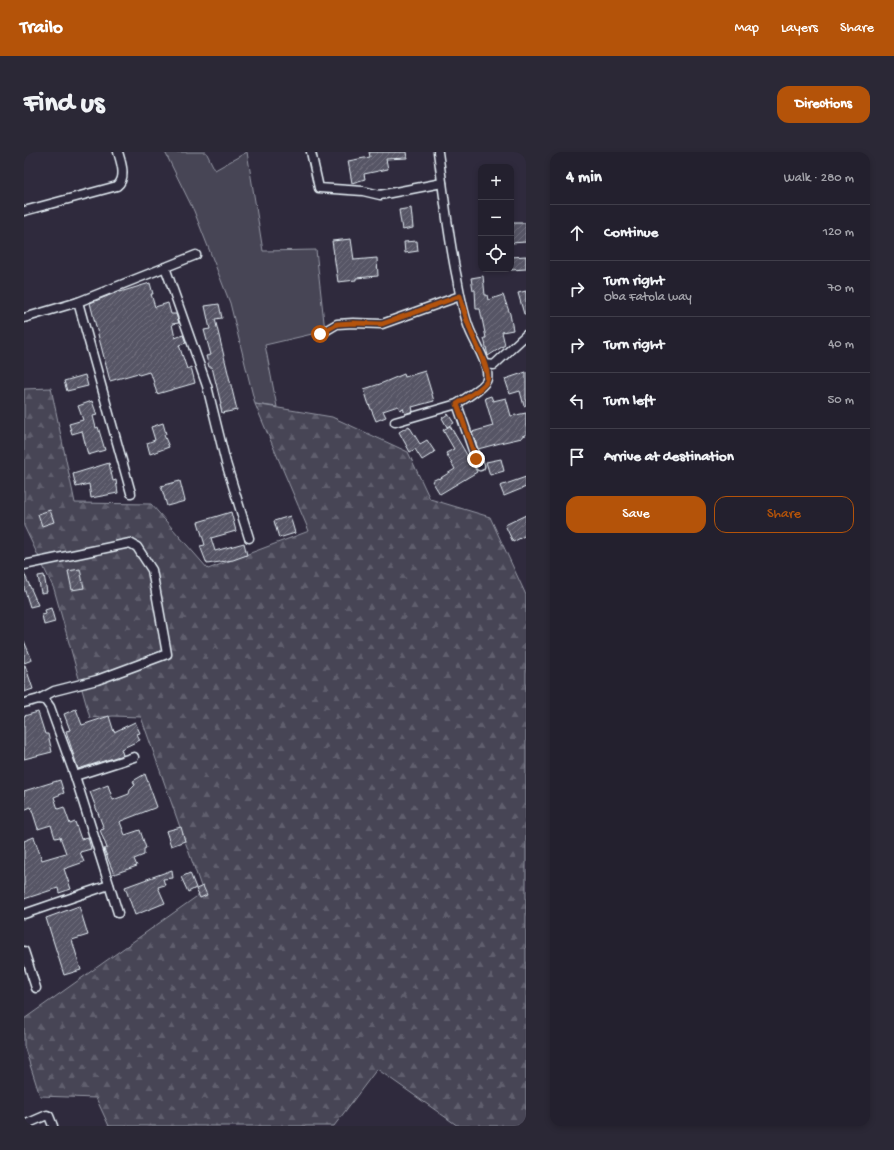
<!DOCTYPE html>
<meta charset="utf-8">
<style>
body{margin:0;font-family:"Gochi Hand",sans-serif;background:#2b2836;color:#f1f3f6}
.controls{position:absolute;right:12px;top:12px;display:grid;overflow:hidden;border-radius:8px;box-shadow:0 2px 6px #0003}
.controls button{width:36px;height:36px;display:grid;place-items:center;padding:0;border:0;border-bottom:1px solid #403e4a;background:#23202e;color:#f1f3f6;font:20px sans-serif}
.stop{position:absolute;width:12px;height:12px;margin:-9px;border:3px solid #b45309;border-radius:50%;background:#fff}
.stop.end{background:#b45309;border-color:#fff;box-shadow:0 1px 4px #0008}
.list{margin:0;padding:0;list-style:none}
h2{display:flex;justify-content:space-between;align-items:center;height:52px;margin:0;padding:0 16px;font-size:17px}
h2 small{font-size:13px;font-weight:400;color:#a3a3aa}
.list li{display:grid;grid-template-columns:26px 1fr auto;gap:12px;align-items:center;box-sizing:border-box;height:56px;padding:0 16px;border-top:1px solid #403e4a}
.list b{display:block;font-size:15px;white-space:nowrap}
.list p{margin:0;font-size:13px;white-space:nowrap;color:#a3a3aa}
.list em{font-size:13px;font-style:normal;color:#a3a3aa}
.actions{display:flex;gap:8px;padding:12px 16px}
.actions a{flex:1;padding:9px 0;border:1px solid #b45309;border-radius:12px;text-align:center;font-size:14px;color:#b45309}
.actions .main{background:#b45309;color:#fff}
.icon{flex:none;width:22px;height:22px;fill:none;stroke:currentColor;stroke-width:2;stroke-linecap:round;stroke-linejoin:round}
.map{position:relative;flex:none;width:502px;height:974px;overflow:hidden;border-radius:12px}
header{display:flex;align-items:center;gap:24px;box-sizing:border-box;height:56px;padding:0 20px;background:#b45309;color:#fff}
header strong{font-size:19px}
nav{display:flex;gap:22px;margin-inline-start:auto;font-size:14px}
.intro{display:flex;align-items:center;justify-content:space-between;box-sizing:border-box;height:96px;padding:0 24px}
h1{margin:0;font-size:28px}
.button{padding:10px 18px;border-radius:12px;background:#b45309;color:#fff;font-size:14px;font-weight:700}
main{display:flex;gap:24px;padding:0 24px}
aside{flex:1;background:#23202e;border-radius:12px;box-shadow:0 2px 6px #0003}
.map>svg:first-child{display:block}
.green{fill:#464455;stroke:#979aa6}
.forest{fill:url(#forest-firs);stroke:#979aa6}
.building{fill:url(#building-hatch);stroke:#e8f1f8}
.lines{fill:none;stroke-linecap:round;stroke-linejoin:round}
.street-casing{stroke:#e8f1f8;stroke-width:11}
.street{stroke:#2f2a3d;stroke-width:8}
.route{stroke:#b45309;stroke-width:5}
</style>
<header>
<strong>Trailo</strong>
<nav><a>Map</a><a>Layers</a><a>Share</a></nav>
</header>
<div class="intro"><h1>Find us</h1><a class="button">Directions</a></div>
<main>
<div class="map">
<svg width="502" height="974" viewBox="0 0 502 974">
<defs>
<pattern id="forest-firs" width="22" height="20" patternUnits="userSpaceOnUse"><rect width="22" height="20" fill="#464455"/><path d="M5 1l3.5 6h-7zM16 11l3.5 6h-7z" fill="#615f6e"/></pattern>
<pattern id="building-hatch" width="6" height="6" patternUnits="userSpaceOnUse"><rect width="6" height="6" fill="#575565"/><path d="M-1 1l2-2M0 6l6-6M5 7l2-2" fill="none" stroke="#6f6e7c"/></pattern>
</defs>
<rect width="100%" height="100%" fill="#2f2a3d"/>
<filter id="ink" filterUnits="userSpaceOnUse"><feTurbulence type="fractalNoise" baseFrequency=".025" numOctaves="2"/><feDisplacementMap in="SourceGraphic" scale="8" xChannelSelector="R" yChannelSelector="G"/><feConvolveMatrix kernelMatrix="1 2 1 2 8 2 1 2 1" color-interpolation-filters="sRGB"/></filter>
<g filter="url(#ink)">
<polygon class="green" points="141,0 182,0 191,18 223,0 239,99 292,98 301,179 241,193 253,255 231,252 206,151 170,59"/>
<polygon class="forest" points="27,236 51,351 127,352 184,417 285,379 231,252 308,265 384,300 406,347 466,365 502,443 502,974 434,974 353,917 310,974 85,974 72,946 16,944 0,894 0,867 179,740 117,565 89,564 66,566 30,437 0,374 0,237"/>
<g class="building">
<polygon points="345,0 382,0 383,6 362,7 364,17 340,22 341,27 328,31 324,9 346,5"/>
<polygon points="387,56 389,76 378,78 375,58"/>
<polygon points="487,71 502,71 502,90 487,91"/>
<polygon points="327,87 330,108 353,106 354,124 332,126 332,128 314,130 308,89"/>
<polygon points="393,89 394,99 381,101 380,90"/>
<polygon points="502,104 502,117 487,118 487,105"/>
<polygon points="459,124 461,143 463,143 464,148 479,143 486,162 489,178 478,180 481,193 464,204 460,186 462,186 456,157 452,157 451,138 449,138 447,126"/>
<polygon points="126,131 129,142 127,142 131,155 144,151 147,162 152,162 155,171 148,172 151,186 159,183 162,191 155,193 163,217 167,215 171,231 133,242 128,224 127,224 125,220 115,223 114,221 86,229 66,151 96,139 96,140"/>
<polygon points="502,139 502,162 500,162 494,141"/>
<polygon points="195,152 198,166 191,167 213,258 198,261 196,252 197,252 188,215 185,215 182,204 187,203 180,178 186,177 181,154"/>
<polygon points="401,219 410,249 388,255 389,259 381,262 379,256 376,258 374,254 359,259 362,265 352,269 344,250 340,237 356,232 380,222 381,225"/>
<polygon points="502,220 502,253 500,254 496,239 486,242 481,227"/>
<polygon points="61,223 64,234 43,239 40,229"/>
<polygon points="467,244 469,249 482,246 487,264 502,261 502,283 498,284 498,286 480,290 454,297 448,280 469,274 461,246"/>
<polygon points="68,249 73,263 69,264 72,276 74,275 81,298 64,303 58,279 48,282 45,272 59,268 54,254"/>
<polygon points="424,262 430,271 423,275 418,266"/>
<polygon points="139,271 142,282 140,283 145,295 126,302 123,291 131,288 127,275"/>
<polygon points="385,274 396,292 403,288 411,300 398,308 391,297 386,300 375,280"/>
<polygon points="426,274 453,320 416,342 408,329 414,326 415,327 431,317 422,301 430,297 419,278"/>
<polygon points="477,307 480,319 466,323 462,310"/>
<polygon points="85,311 89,329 92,328 94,341 67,346 65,332 52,335 49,322"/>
<polygon points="502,325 502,335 480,344 476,334"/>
<polygon points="156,329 161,349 143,354 137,334"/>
<polygon points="26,358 30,370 18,374 14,362"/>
<polygon points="207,360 212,379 187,386 191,399 220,391 223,403 209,408 183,412 176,394 181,393 174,370"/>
<polygon points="502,363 502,383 489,390 481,373"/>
<polygon points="266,364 271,381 255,386 250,369"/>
<polygon points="56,417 60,436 48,438 44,419"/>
<polygon points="0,421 14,453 6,455 0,436"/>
<polygon points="20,423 23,440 17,441 14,424"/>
<polygon points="27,456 31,470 20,473 18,463 22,462 21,458"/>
<polygon points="0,489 8,508 0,511"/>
<polygon points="0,513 1,513 9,537 0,540"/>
<polygon points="52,557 58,573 85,564 90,580 111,570 116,581 113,582 116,588 97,597 99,603 54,617 42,579 46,578 40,562"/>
<polygon points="14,560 21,582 24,582 28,600 0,607 0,564"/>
<polygon points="121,622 133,655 97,669 96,670 101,683 116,678 122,696 120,697 120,703 110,707 113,714 90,722 80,697 83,696 76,678 80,677 66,640 84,633 89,648 105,642 106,638 111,633 109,629"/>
<polygon points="36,628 40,641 30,645 34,657 40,655 46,672 51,670 57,687 64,685 67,697 56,700 60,710 40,717 47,737 35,741 34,736 0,747 0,689 10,685 18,708 42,701 36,685 31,686 27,673 14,677 7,655 0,658 0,639"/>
<polygon points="157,675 161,689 147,694 142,679"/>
<polygon points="148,718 149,726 139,727 141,733 134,735 141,751 111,763 101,735"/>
<polygon points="166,721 172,736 164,740 157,725"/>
<polygon points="179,734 183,743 176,746 172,737"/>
<polygon points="55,754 64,783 48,788 57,818 40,823 22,766"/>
</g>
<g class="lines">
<g class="street-casing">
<g id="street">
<polyline points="287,0 295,36 339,39 356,43 418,31"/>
<path d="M414 0C420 42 424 84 433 126 436 143 439 160 445 176 450 190 466 213 463 227 462 234 440 247 433 252L452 307 456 314"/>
<path d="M0 59 93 34C103 26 97 10 94 0"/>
<polyline points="141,115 183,234 202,311 225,386"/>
<polyline points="54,150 107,341"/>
<polyline points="0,166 54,150 172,103"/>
<polyline points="296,182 313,172 329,171 358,172 436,144"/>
<polyline points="461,212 470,213 502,183"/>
<polyline points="371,270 433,252"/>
<polyline points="0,413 106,391 113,395 128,418 143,502 73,528 30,539 15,547"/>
<polyline points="0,551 15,547 21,548 26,555 51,624 94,761"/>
<polyline points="51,624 110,605"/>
<polyline points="0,762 85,733"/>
<polyline points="0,799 12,836"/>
<polyline points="0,973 23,963 25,964 29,974"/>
</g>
</g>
<use href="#street" class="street"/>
</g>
</g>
<g class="lines" filter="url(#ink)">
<path class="route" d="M296 182 313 172 329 171 358 172 436 144C439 154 441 164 445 174 448 186 467 218 463 229 460 236 440 247 433 252L452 307"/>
</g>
</svg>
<div class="controls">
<button>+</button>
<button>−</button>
<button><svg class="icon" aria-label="locate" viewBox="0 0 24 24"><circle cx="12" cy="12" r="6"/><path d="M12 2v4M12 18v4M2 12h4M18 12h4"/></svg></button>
</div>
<div class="stop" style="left:296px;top:182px"></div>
<div class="stop end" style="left:452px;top:307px"></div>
</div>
<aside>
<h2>4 min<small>Walk · 280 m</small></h2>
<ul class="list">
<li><svg class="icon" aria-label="ahead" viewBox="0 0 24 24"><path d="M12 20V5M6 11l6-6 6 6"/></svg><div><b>Continue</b></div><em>120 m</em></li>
<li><svg class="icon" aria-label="right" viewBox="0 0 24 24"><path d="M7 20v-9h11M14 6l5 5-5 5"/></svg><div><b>Turn right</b><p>Oba Fatola way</p></div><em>70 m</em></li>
<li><svg class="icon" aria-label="right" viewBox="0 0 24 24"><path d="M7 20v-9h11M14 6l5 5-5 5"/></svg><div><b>Turn right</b></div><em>40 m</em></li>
<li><svg class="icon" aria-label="left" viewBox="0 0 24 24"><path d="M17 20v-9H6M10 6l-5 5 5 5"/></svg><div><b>Turn left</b></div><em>50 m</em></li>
<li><svg class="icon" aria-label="arrive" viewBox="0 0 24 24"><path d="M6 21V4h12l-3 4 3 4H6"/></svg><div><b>Arrive at destination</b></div></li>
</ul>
<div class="actions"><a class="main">Save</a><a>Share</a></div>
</aside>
</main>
